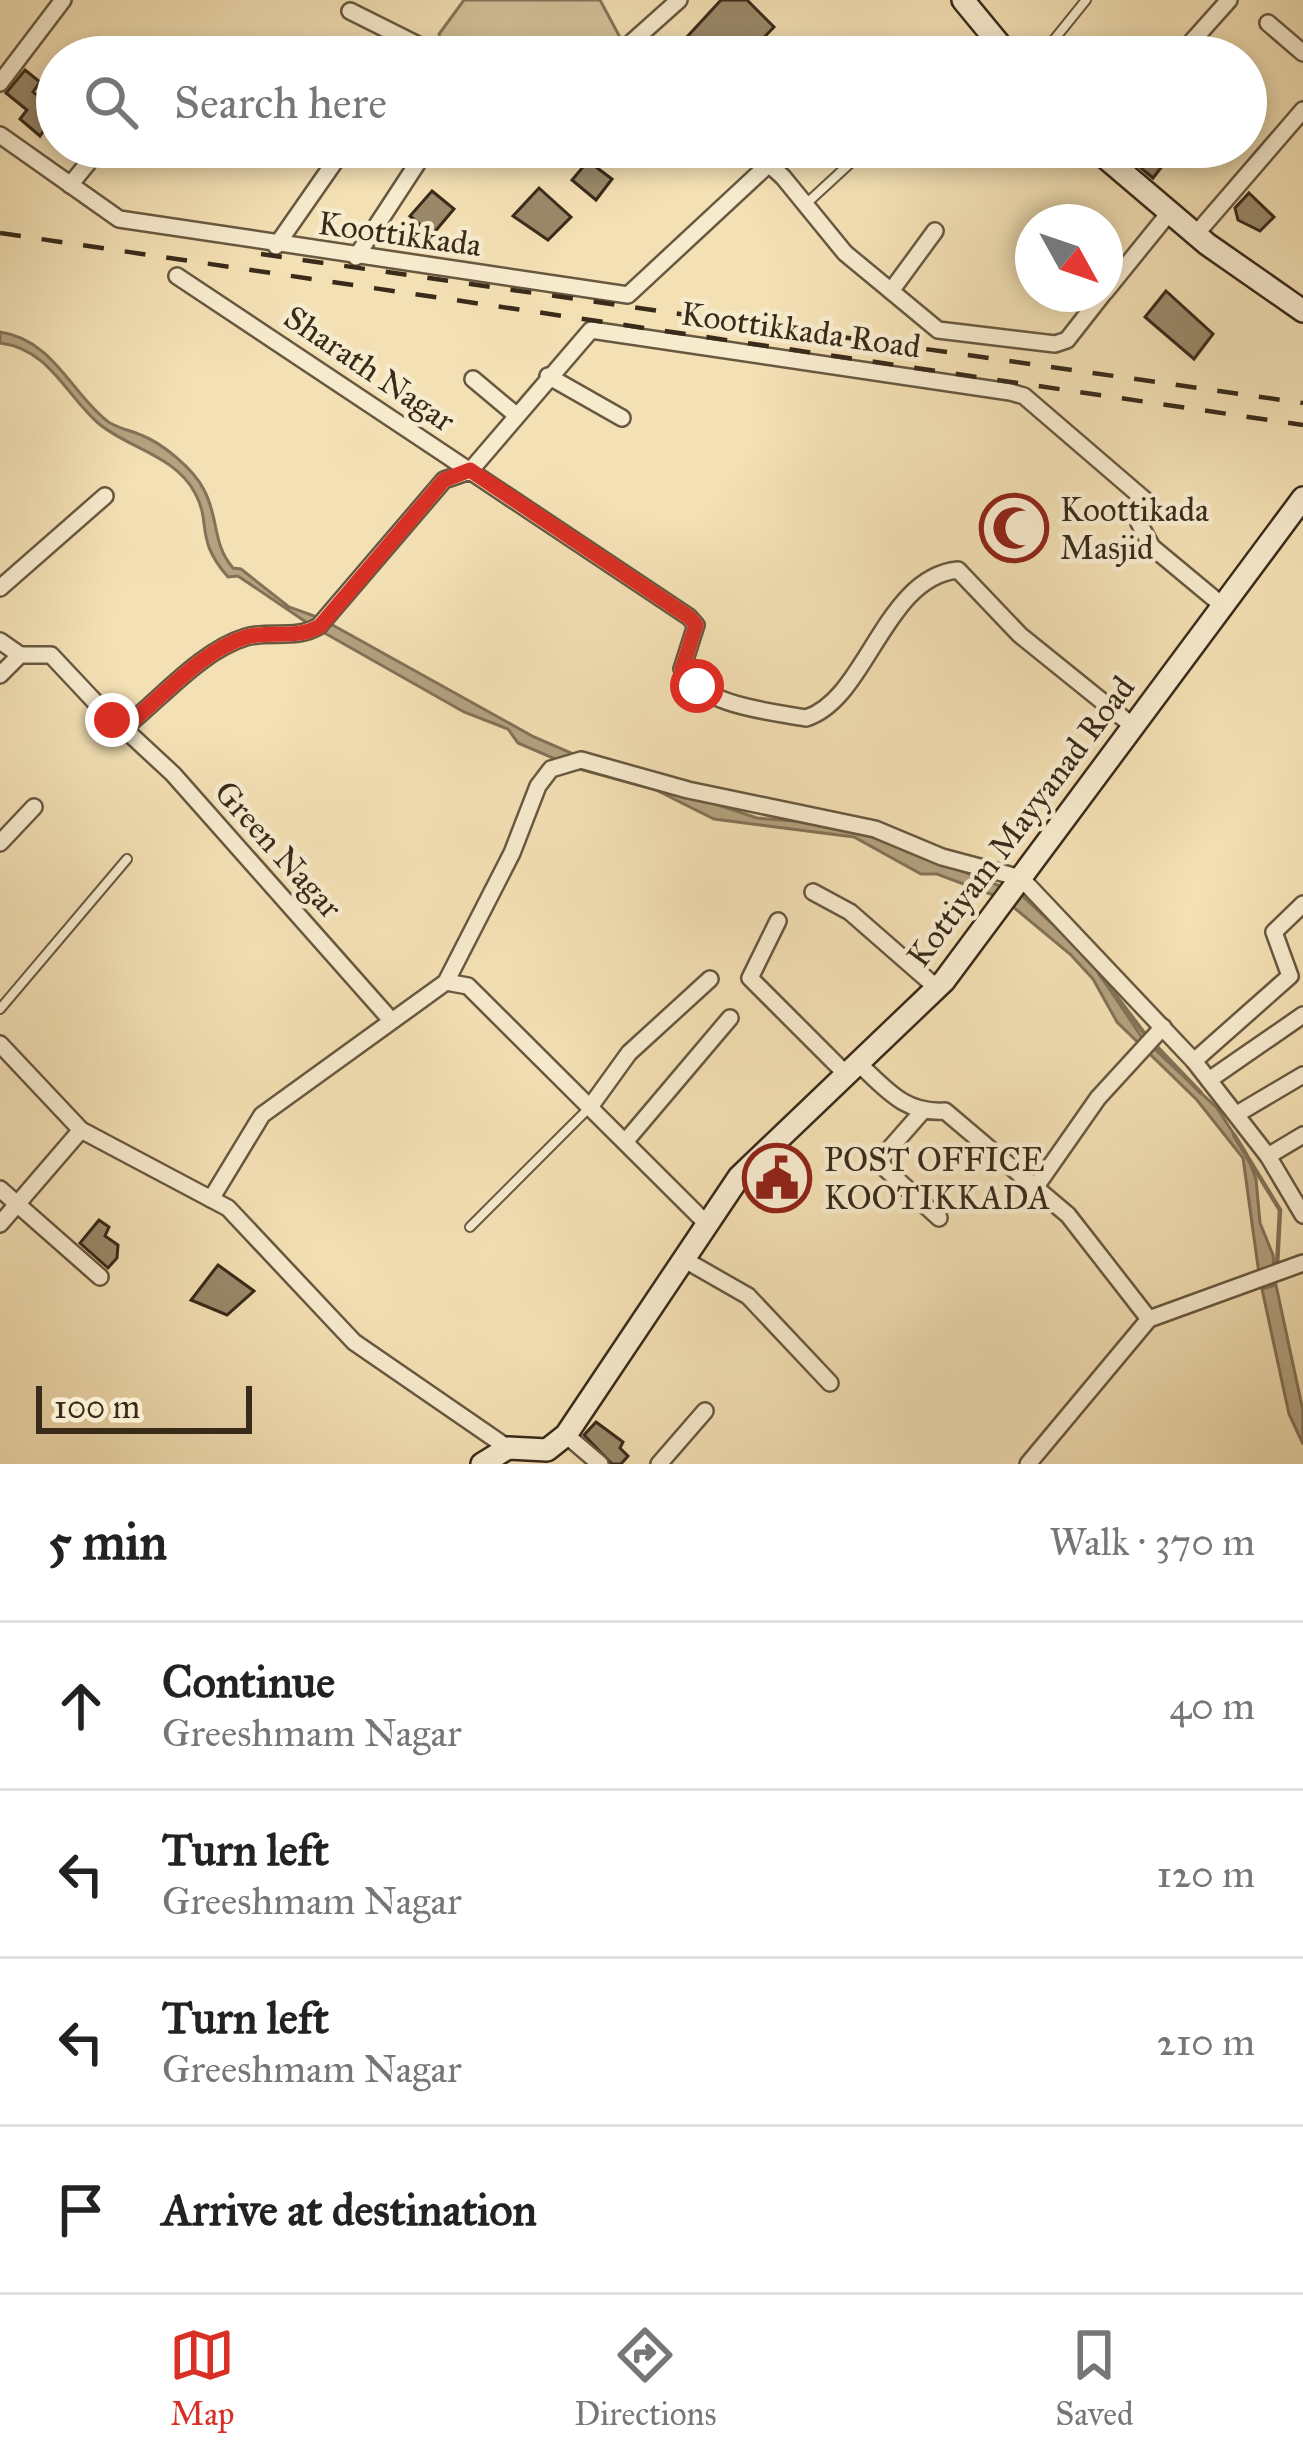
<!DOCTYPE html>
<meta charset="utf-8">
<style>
body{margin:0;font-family:"IM FELL Great Primer",serif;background:#f2f2f2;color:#222}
.compass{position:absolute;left:1015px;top:204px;width:108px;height:108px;border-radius:50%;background:#fff;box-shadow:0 6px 18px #0003;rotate:130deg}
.scale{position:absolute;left:36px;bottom:30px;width:216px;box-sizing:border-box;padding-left:12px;border:6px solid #392a1a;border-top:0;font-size:33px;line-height:42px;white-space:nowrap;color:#392a1a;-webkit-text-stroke:9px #f7ebce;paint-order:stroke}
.stop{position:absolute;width:36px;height:36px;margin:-27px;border:9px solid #d93025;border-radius:50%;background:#fff}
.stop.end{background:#d93025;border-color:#fff;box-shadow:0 3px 12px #0008}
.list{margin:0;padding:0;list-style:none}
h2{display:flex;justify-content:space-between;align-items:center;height:156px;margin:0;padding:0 48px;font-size:51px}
h2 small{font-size:39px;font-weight:400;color:#767676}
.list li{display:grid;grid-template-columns:78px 1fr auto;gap:36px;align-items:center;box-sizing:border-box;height:168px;padding:0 48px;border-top:3px solid #e0e0e0}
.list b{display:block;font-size:45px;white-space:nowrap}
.list p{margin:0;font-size:39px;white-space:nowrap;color:#767676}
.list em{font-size:39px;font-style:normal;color:#767676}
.icon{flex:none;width:66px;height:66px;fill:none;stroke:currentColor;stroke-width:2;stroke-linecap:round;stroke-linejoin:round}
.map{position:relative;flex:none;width:1303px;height:1464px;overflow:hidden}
.search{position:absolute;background:#fff;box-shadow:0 6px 18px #0003;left:36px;right:36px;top:36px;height:132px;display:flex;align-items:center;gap:30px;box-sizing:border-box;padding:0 42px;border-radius:66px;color:#767676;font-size:45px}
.sheet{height:828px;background:#fff}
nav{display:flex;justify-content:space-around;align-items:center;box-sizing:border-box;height:168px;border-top:3px solid #e0e0e0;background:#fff;font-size:33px;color:#767676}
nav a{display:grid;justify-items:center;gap:6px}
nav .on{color:#d93025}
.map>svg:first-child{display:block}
.green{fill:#d3c19a;stroke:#86765a;stroke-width:3}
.water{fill:#b4a280;stroke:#837257;stroke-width:3}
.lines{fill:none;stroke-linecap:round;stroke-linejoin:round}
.stream{stroke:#837257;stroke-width:4.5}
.building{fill:#9a896a;stroke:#392a1a;stroke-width:3}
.lane-casing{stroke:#685840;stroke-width:12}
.street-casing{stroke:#685840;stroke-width:20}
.secondary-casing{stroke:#392a1a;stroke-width:26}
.lane{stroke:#f7ebce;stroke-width:8}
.street{stroke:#f7ebce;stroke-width:15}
.secondary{stroke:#f7ebce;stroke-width:21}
.rail{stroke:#392a1a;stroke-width:4.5;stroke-dasharray:21 21;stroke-linecap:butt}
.route{stroke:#d93025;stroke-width:15}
.labels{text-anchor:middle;stroke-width:9;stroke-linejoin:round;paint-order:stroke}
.street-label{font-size:33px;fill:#392a1a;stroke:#f7ebce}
.poi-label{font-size:33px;fill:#392a1a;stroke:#f7ebce;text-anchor:start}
</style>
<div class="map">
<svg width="1303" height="1464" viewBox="0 0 1303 1464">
<rect width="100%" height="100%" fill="#f3e0b4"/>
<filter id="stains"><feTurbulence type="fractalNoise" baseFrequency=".00167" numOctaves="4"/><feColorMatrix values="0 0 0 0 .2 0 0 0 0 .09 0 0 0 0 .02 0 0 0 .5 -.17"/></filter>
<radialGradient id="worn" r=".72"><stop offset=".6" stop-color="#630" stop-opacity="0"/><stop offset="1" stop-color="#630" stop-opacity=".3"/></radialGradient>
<polygon class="green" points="464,0 600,0 622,41 609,57 446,57 439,34"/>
<g class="water">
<path d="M0 332C53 340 70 391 106 420 115 428 130 430 141 435 162 443 194 469 204 490 219 517 212 544 233 568L241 569 289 607 320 618 312 626 238 576 228 577C194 538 212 524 195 493 175 455 127 448 98 423 65 394 49 349 0 343Z"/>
<polygon points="329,623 534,737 601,766 757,818 843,825 1008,889 1001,898 937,874 921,874 854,837 714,819 656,790 576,768 518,743 508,729 464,712 321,631"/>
<polygon points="1019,893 1088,957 1141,1036 1217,1108 1246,1153 1256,1179 1260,1223 1273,1255 1275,1278 1260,1281 1243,1158 1197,1100 1117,1022 1093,979 1070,954 1012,906"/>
<polygon points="1276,1285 1303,1411 1303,1444 1289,1414 1262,1289"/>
</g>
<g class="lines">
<g class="stream">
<polyline points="1100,975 1147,1037"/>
<polyline points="1155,1045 1201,1093"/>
<polyline points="1234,1135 1280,1210 1277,1266"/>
</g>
</g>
<g class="building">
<polygon points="721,0 747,0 774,27 745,57 715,57 686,38"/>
<polygon points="25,70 40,82 33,92 57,112 40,136 20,119 27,110 6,93"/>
<polygon points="1136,147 1177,147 1153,178 1128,157"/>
<polygon points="588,161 612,179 596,200 572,180"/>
<polygon points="539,188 571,217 548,240 513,216"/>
<polygon points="432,191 454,209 432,235 410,216"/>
<polygon points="1249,193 1274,217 1260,231 1238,220 1235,208"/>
<polygon points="1166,291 1213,334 1194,359 1145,317"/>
<polygon points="1015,503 1040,521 1010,554 987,535"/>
<polygon points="780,1161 795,1174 770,1203 757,1182"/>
<polygon points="99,1220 109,1227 105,1236 118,1245 117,1258 108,1268 80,1243"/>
<polygon points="218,1265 254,1291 227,1315 191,1300"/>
<polygon points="596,1422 623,1442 620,1448 628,1456 621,1464 612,1464 584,1435"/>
</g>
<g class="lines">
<g class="lane-casing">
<g id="lane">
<polyline points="1040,57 1086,0"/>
<polyline points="807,203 858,156"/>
<polyline points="0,1009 127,859"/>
<polyline points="470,1227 589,1108"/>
</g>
</g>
<g class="street-casing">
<g id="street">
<polyline points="350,11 442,57"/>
<polyline points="1268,23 1303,53"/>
<polyline points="629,57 632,42 679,0"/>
<polyline points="1122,57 1128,50"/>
<polyline points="1178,57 1229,0"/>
<polyline points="0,83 63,0"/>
<polyline points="0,135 119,219 628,295 770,163"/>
<polyline points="750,147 783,177 845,253 891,291 935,231"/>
<polyline points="70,185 101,147"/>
<polyline points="1196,234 1303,110"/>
<polyline points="276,246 345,147"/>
<polyline points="356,257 428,147"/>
<polyline points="177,276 470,471 591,330 1010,392 1024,396 1145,500 1139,523 1152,547 1223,606"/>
<polyline points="891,291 938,330 1055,344 1067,340 1103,294"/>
<polyline points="1105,292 1169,213"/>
<polyline points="548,376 622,418"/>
<polyline points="473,379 516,415"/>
<polyline points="0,588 105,496"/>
<polyline points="0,641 20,655"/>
<path d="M0 675 20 655H51L112 720 131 722C165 694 203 650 246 637 271 630 296 640 319 626L444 480 470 471 689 617 696 625 682 669C703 706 768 711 806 718 867 699 884 577 958 570L1020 635 1134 727"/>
<polyline points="118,723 173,774 390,1019"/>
<polyline points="0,843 34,807"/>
<polyline points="813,892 850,912 937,988"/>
<polyline points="778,921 750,978 845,1073"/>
<polyline points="446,982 468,986 709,1226"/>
<polyline points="0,1044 81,1130 228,1208 354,1342 508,1448"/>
<polyline points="1194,1061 1290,976 1274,932 1303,904"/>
<path d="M857 1062C885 1088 904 1114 945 1111L1068 1215 1149 1319"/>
<polyline points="1209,1080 1303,1015"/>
<polyline points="590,1107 629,1053 710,979"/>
<polyline points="921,1113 878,1162 939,1218"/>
<polyline points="1237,1114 1303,1075"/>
<polyline points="625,1142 730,1018"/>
<polyline points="1268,1156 1303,1135"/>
<polyline points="1035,1188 1098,1098 1163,1027"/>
<polyline points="0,1189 100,1277"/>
<polyline points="211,1199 262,1115 446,982 512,853 538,786 551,769 581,760 688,790 875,829 942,857 1021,878 1194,1061 1268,1156 1303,1215"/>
<polyline points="0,1224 81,1130"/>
<polyline points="685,1260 748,1296 830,1383"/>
<polyline points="566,1435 600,1464"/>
<polyline points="659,1464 705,1411"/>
<polyline points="1028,1464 1149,1319 1303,1263"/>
</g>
</g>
<g class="secondary-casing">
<g id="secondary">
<polyline points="963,0 1010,57"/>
<polyline points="1093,147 1207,244 1303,311"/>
<polyline points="482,1464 508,1448 547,1450 566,1435 739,1177 944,981 1303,498"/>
</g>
</g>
<use href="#lane" class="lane"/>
<use href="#street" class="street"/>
<use href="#secondary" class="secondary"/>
<g class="rail">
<polyline points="0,233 1303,425"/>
<polyline points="261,254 1303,403"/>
</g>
</g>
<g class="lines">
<path class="route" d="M112 720 131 722C165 694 203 650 246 637 271 630 296 640 320 626L444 480 470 470 689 617 696 625 682 669 697 686"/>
</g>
<defs>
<g id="mosque-ring" transform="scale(3.45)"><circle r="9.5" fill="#f7ebce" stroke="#8f2418" stroke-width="1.5"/><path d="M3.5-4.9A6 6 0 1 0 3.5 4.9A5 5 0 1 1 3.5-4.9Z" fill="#8f2418"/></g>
<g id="civic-ring" transform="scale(3.45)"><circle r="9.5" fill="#f7ebce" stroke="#8f2418" stroke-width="1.5"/><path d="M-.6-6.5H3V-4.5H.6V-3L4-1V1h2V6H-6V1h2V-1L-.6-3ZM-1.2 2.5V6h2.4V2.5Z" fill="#8f2418"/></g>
</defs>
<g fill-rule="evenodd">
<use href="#mosque-ring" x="1014" y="528"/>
<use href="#civic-ring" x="777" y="1178"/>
</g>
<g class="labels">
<g class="street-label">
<text transform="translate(400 233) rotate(8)" y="12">Koottikkada</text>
<text transform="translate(801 329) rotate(8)" y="12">Koottikkada Road</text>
<text transform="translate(370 368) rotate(34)" y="12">Sharath Nagar</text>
<text transform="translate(1020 821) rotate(-53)" y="12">Kottiyam Mayyanad Road</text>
<text transform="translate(279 849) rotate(48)" y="12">Green Nagar</text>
</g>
<g class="poi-label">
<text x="1060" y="521">Koottikada<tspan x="1060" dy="38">Masjid</tspan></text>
<text x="824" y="1171">POST OFFICE<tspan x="824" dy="38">KOOTIKKADA</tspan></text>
</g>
</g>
<rect width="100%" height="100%" filter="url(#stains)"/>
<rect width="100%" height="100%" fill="url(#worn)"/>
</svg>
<svg class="compass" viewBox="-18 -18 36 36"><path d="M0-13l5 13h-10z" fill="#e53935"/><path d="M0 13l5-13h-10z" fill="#767676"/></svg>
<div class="scale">100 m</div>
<div class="stop" style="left:697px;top:686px"></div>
<div class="stop end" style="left:112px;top:720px"></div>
<div class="search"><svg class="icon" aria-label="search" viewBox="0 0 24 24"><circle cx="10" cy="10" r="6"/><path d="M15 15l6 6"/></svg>Search here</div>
</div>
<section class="sheet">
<h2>5 min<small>Walk · 370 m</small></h2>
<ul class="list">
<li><svg class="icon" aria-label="ahead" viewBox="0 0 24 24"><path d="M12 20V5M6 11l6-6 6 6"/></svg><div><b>Continue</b><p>Greeshmam Nagar</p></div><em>40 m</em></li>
<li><svg class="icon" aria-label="left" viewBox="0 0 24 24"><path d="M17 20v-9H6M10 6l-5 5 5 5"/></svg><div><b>Turn left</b><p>Greeshmam Nagar</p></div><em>120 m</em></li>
<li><svg class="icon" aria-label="left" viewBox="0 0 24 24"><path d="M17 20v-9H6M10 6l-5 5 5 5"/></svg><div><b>Turn left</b><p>Greeshmam Nagar</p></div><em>210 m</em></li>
<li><svg class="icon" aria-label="arrive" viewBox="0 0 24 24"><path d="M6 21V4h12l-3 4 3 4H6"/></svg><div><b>Arrive at destination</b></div></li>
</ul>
</section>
<nav>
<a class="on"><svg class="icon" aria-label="map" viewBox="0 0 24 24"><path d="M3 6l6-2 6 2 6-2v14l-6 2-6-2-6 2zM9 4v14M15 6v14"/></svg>Map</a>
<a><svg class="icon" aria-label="directions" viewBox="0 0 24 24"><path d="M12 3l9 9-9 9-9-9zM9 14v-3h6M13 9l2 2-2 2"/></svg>Directions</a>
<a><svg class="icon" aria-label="saved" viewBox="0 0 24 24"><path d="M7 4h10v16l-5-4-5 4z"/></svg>Saved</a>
</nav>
